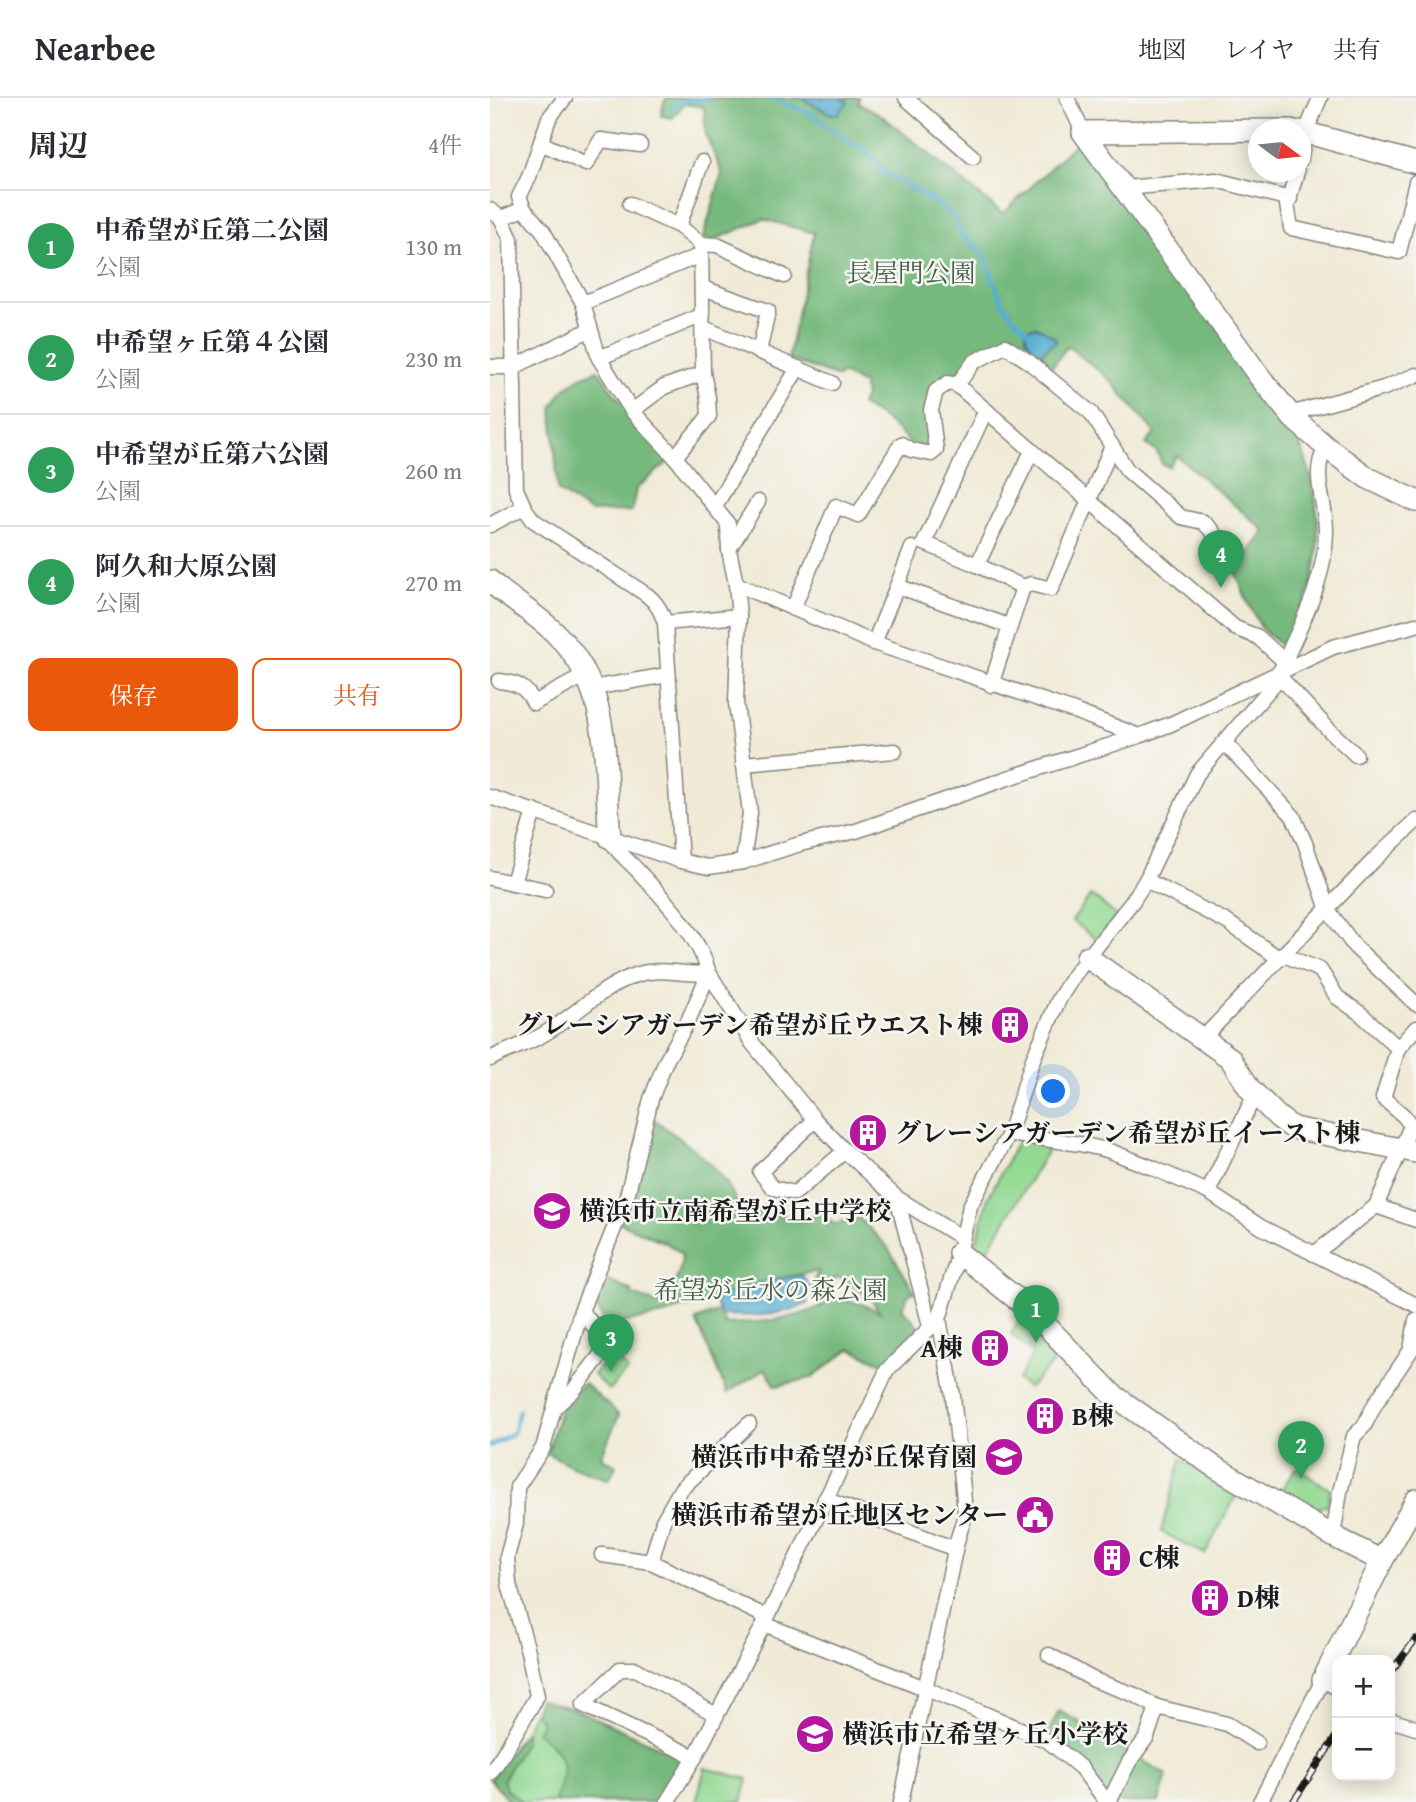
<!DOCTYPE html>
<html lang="ja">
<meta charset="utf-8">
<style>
body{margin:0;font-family:"Gentium Book Plus","Noto Serif JP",serif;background:#f7f7f7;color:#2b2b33}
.controls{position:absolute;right:21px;bottom:21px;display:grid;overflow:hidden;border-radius:14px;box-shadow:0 4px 18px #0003}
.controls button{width:63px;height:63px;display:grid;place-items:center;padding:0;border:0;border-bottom:2px solid #e1e1e2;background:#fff;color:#2b2b33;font:35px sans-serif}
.compass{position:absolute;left:758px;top:21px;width:63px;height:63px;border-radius:50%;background:#fff;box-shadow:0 4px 18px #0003;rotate:105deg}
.you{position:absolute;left:564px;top:994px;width:24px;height:24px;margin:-18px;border:5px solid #fff;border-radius:50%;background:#1a73e8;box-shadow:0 0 0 10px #1a73e833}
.badge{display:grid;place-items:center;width:46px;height:46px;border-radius:50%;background:#ea580c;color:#fff;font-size:23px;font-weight:700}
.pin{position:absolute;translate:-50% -58px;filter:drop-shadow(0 2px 4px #0008)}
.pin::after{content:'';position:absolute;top:37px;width:24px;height:21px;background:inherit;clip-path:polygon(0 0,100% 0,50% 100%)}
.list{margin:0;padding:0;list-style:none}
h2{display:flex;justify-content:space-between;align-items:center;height:91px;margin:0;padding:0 28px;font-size:30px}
h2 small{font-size:23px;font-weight:400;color:#7c7c81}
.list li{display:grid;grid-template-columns:46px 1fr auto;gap:21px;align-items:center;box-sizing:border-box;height:112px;padding:0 28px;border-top:2px solid #e1e1e2}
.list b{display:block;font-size:26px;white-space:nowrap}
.list p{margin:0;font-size:23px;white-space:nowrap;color:#7c7c81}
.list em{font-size:23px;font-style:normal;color:#7c7c81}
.actions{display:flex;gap:14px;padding:21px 28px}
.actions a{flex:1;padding:16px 0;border:2px solid #ea580c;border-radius:14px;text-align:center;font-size:24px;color:#ea580c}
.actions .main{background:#ea580c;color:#fff}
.map{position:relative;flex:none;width:926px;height:1704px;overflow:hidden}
header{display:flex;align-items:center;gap:42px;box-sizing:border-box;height:98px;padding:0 35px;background:#fff;border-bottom:2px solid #e1e1e2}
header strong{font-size:33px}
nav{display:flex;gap:38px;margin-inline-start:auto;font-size:24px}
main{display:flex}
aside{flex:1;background:#fff}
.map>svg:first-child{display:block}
.green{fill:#93d993;stroke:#587a58;stroke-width:2}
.forest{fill:#76b97d;stroke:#496a4c;stroke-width:2}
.water{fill:#57add3;stroke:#3a6478;stroke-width:2}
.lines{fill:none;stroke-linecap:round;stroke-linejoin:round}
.stream{stroke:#57add3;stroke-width:4.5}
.street-casing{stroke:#868379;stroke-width:17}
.secondary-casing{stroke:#868379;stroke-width:24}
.street{stroke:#fff;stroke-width:14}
.secondary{stroke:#fff;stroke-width:21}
.rail-casing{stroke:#1c1c1c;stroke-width:7}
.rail{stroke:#f6f6f2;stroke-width:4.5;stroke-dasharray:13;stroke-linecap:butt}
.labels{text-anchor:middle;stroke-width:5;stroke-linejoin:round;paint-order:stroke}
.park-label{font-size:26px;fill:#465e46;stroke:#f6f6f2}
.poi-label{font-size:26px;font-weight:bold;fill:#1c1c1c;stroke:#f6f6f2;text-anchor:start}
</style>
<header>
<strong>Nearbee</strong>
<nav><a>地図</a><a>レイヤ</a><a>共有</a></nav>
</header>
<main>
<aside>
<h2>周辺<small>4件</small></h2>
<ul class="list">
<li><span class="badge" style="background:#2e9e5b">1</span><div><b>中希望が丘第二公園</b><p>公園</p></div><em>130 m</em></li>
<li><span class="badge" style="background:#2e9e5b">2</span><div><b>中希望ヶ丘第４公園</b><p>公園</p></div><em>230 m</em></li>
<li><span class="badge" style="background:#2e9e5b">3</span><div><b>中希望が丘第六公園</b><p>公園</p></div><em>260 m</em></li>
<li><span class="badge" style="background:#2e9e5b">4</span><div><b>阿久和大原公園</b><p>公園</p></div><em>270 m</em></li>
</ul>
<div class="actions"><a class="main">保存</a><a>共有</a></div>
</aside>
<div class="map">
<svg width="926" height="1704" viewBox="0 0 926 1704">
<rect width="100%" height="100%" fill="#f6f6f2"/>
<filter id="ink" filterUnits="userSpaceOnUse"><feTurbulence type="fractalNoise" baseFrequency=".0143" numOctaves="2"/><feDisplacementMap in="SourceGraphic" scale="14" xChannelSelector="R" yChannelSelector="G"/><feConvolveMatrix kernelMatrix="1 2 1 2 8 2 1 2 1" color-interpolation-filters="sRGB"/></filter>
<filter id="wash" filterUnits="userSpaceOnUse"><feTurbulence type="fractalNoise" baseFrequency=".00686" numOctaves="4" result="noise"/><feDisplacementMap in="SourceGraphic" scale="28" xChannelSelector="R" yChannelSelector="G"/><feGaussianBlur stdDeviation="1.57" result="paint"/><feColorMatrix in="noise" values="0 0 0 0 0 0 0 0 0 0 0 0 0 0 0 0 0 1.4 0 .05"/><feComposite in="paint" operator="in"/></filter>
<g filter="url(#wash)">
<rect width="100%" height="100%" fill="#f0ead6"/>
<g class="green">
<polygon points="601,797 627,818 607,842 582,823"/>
<polygon points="528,1042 561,1047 496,1155 485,1149 498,1100"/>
<polygon points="532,1217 570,1257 539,1290 528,1282 543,1255 521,1236"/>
<polygon points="122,1255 138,1272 119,1292 103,1277"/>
<polygon points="691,1361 747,1396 715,1456 671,1434"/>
<polygon points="806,1370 841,1392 837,1407 826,1411 791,1392"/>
<polygon points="85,1611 169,1704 17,1704 18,1702 0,1681 35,1633 44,1614"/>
<polygon points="215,1670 258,1681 252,1704 206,1704"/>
</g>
<g class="forest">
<path d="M177 0H369L368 5 390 16 513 116 587 44 593 46 804 334C827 379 835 438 821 487 816 506 807 525 800 543L793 550 772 531 758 505 745 473 775 433 687 358 679 369 672 366 667 354 656 346 665 335 619 281 578 248 557 275 516 243 468 277 443 291 442 346 438 351 424 348 394 321 371 307 375 298 373 286 351 275 348 279 298 261 324 135 273 121 222 143 213 140 232 75 216 37 214 9 194 6 182 20 171 18 174 4Z"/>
<polygon points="108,272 124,295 183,360 146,391 142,413 100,414 68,393 62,310 73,292 91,279"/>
<path d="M164 1021C192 1044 235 1068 246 1104L313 1123 328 1116 345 1126 369 1120 396 1147 425 1194 419 1196 412 1210 430 1230 397 1267 360 1251 321 1280 286 1288 275 1271 237 1295 206 1222 229 1213 235 1226C271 1224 315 1222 344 1200L372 1206 390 1214 381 1201 349 1179 343 1181 340 1198 335 1202H326L322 1187 328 1173 280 1182 207 1207 189 1210 179 1216 117 1228 103 1202 109 1179 142 1193V1197L170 1206C182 1196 194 1169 191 1155L176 1145 130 1125 147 1083Z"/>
<polygon points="94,1285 129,1317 111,1359 126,1368 119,1382 82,1368 57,1355 72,1305"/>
<path d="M49 1602 85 1611 196 1661 169 1704H64C79 1669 76 1657 47 1634L52 1624 44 1614Z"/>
<polygon points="569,1613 643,1653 618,1700 556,1638"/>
<polygon points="35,1633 35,1642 13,1682 16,1692 33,1704 17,1704 18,1702 0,1681"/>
<polygon points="647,1659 677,1677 669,1704 622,1704"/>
</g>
<g class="water">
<polygon points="311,0 350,0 358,4 348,16 341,16"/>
<path d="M541 229C552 227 556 237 565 239L566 243 554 252 551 258 547 257 536 240V235Z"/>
<path d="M312 1177 319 1189 317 1206C289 1218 260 1219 230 1217L224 1201 280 1182Z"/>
</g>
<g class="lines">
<g class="stream">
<polyline points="282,0 321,16 359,44 374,51 391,72 447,105 465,121 472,137 494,156 510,199 521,217 538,233"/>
<polyline points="181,10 190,4 218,0"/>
<polyline points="0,1348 23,1335 29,1313"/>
<polyline points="0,1551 0,1577"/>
</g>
</g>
</g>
<g filter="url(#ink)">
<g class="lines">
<g class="street-casing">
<g id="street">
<polyline points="416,0 483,59"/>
<polyline points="577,0 593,34"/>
<polyline points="51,45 96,66 111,42 150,47"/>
<polyline points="810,62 816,33 830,0"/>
<polyline points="807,74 797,107 801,130 909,154 926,84"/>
<polyline points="635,90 726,82 800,101"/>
<polyline points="140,106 189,128 211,146 213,275 218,300 219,318 185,359"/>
<polyline points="34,111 29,99 39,79 59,20 75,0"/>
<path d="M0 112 11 120 21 141 26 391 34 409 43 422 157 497C167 505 171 513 175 525L191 763"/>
<polyline points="11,120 34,111 53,133 93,205 109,260 142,313 185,359 238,426 239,452 246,486 249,518 246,605 260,715 253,764"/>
<polyline points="189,128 212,64"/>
<polyline points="211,146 227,147 294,178"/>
<polyline points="213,190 278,213 269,254"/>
<polyline points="93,205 211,157"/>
<polyline points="214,230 342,285"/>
<polyline points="109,260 213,217"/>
<polyline points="0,269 24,269 99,232"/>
<polyline points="467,287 484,264 515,248 538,263 601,315 622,348 561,491 541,486 533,489 501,587"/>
<polyline points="496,312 434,445 487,467 542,353"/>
<polyline points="142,313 174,289 213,275"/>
<polyline points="800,316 894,290 926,277"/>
<polyline points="622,348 637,372 691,419 713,424 723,434"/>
<polyline points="225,408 308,270"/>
<polyline points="0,427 34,409"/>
<polyline points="239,451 268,404"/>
<polyline points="487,467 533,489"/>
<polyline points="246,486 384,545 584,613 649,638"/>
<polyline points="407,488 422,450"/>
<polyline points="303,511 346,408 368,417 411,346 421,352 441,356 446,352 441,312 446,293 458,285 467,287 745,530 768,539 794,563"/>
<polyline points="175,525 249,518"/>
<polyline points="384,545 407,488 519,528"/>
<polyline points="790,579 840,633 866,657"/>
<path d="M9 583C27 585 35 588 44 605L96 577"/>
<polyline points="102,590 178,577"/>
<polyline points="736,646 803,718 815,745 838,812 865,849 926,906"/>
<polyline points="253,666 405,653"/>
<polyline points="0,699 191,763 218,769 253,764 310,746 366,733 515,681 649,638 681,626 843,549 926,527"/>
<path d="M120 740C125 753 138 762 148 773 175 802 208 836 219 875L263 946 325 1022 355 1053 407 1100 472 1140"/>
<polyline points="0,780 55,792"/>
<polyline points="656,782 737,824 790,861"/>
<polyline points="23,785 44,713"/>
<polyline points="794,857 830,872 847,899 871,916 908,950"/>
<polyline points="926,930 908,950 893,1000 914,1018 921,1028 926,1029"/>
<polyline points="713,940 884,762 926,723"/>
<path d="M0 961C17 952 37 946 54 936 86 917 113 887 149 876 173 869 195 878 219 875"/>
<polyline points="325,1022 270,1074 283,1090 305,1095 355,1053"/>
<polyline points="519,1036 590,1046 617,1052 663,1070 718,1094 771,1129 926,1207"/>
<polyline points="718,1094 765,996"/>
<polyline points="407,1100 440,1228"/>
<polyline points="886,1108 926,1122"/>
<polyline points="824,1156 886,1108 921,1028"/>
<polyline points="65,1309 83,1293 119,1246 91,1213"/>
<polyline points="335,1401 465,1451"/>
<polyline points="843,1438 850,1394 864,1338 874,1328 885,1306 921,1252 926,1222"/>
<polyline points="112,1457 161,1464 277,1519"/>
<polyline points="161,1464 173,1423 191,1391 259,1326"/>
<polyline points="274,1526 437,1591 558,1643 591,1670 617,1704"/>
<polyline points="559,1557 604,1582 645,1597 667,1609 737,1626 767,1645"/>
<polyline points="900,1622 926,1630"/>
<polyline points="205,1659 93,1607 130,1571 146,1571 226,1617"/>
<polyline points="0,1675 12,1658 47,1598 38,1553 19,1486 17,1459 26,1426 27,1389 53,1350 91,1213 137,1098 161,1001 175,965 198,923 219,875"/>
<polyline points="177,1704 205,1659 274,1526 366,1340 397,1272 449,1221"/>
<path d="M411 1704 467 1443 475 1417 473 1391 463 1298 449 1221 469 1155 480 1108 519 1036 543 961 569 901 584 877 642 804 656 782 707 676 790 579V574C810 527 836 484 836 432 836 403 820 376 836 349"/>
<polyline points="619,1704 639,1664 657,1639 667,1609"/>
<polyline points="770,1704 833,1582 847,1590"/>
</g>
</g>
<g class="secondary-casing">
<g id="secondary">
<polyline points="810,33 926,65"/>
<polyline points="593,34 769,278 803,320 836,349 878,380 926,403"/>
<polyline points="593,34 801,32"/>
<path d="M0 483C21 503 47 516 67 537 124 593 113 668 120 740"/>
<polyline points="597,859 740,960 760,991 788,1019 803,1030 926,1054"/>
<polyline points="469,1155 542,1213 622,1296 723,1368 843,1438 892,1463"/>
<polyline points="833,1582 892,1463 926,1402"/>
</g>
</g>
<use href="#street" class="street"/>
<use href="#secondary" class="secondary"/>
<g class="rail-casing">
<g id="rail">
<polyline points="900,1575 926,1541"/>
<polyline points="803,1704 847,1637"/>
</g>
</g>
<use href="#rail" class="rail"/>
</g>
</g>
<defs>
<g id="building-disc" transform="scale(2.0125)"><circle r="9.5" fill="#b5179e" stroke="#f6f6f2"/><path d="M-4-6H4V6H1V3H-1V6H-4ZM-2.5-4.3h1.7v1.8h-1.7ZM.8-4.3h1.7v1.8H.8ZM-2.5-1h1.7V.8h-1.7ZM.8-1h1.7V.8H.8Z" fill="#fff"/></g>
<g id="school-disc" transform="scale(2.0125)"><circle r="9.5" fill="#b5179e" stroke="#f6f6f2"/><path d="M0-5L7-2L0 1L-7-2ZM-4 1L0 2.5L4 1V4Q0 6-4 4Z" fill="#fff"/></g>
<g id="civic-disc" transform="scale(2.0125)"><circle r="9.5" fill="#b5179e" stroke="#f6f6f2"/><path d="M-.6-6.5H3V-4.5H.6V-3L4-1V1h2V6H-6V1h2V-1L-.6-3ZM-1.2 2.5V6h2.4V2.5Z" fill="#fff"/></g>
</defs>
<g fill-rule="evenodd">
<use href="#building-disc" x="520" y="927"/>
<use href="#building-disc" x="378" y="1035"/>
<use href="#school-disc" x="62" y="1113"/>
<use href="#building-disc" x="500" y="1250"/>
<use href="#building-disc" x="555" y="1318"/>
<use href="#school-disc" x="514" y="1359"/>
<use href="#civic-disc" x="545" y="1417"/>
<use href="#building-disc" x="622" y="1460"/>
<use href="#building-disc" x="720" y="1500"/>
<use href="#school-disc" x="325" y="1636"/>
</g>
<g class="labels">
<g class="park-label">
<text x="421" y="184">長屋門公園</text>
<text x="281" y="1201">希望が丘水の森公園</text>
</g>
<g class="poi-label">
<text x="493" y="936" text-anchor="end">グレーシアガーデン希望が丘ウエスト棟</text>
<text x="405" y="1044">グレーシアガーデン希望が丘イースト棟</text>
<text x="89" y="1122">横浜市立南希望が丘中学校</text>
<text x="473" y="1259" text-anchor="end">A棟</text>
<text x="582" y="1327">B棟</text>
<text x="487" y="1368" text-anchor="end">横浜市中希望が丘保育園</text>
<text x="518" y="1426" text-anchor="end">横浜市希望が丘地区センター</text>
<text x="649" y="1469">C棟</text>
<text x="747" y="1509">D棟</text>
<text x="352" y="1645">横浜市立希望ヶ丘小学校</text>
</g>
</g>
</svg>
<div class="controls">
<button>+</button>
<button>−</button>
</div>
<svg class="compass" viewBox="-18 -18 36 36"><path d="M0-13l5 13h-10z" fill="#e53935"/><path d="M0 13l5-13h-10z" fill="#7c7c81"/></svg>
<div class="you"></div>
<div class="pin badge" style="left:546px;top:1245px;background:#2e9e5b">1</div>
<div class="pin badge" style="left:811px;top:1381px;background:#2e9e5b">2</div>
<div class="pin badge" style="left:121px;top:1274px;background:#2e9e5b">3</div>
<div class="pin badge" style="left:731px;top:490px;background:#2e9e5b">4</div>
</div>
</main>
